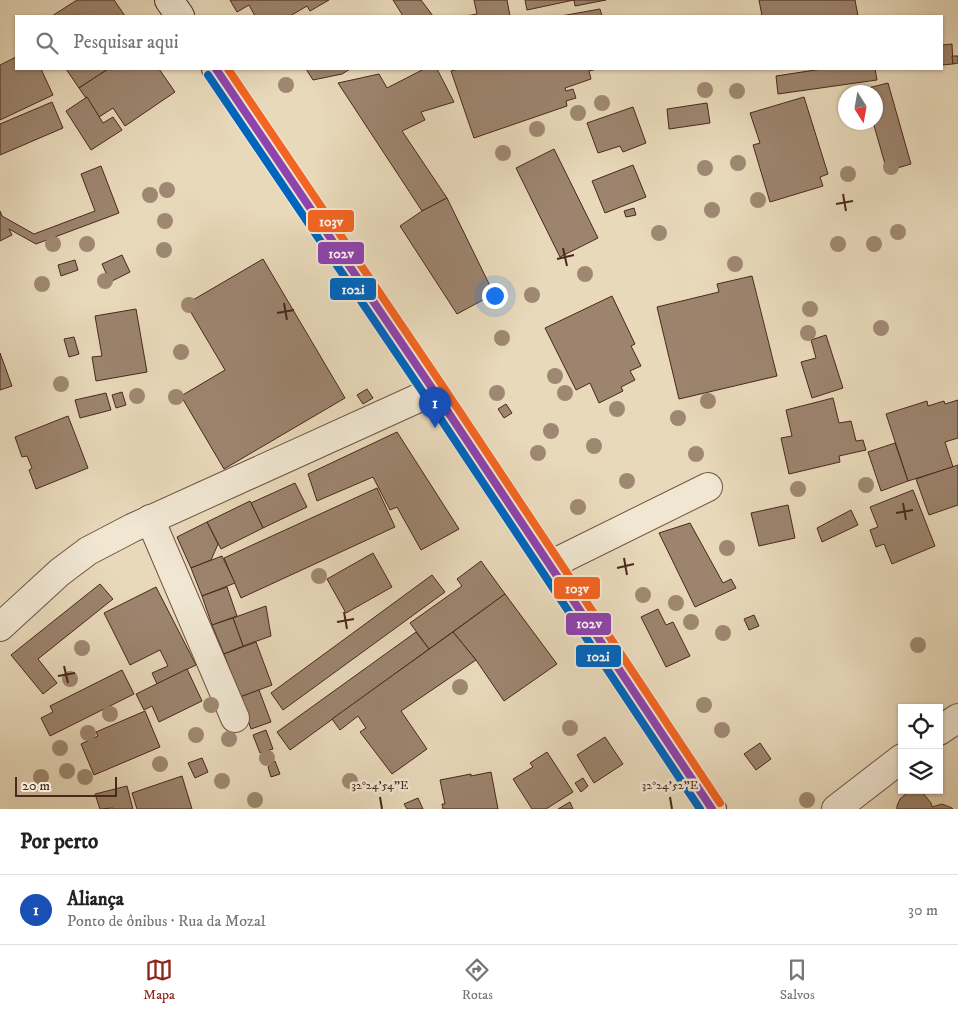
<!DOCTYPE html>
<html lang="pt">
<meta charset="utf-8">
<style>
body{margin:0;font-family:"IM FELL DW Pica",serif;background:#f2f2f2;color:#222}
.controls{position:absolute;right:15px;bottom:15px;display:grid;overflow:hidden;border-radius:0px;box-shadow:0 1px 4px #0004}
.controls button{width:45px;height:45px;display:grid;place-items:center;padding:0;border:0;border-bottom:1px solid #e0e0e0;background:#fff;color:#222;font:25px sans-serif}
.compass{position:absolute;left:838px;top:85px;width:45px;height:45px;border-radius:50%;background:#fff;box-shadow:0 1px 4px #0004;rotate:169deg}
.scale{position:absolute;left:15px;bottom:12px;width:102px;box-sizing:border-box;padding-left:5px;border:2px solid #4a281b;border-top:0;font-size:14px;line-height:18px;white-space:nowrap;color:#4a281b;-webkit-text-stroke:4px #f0e6d2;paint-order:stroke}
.you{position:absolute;left:494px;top:295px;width:18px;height:18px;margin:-12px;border:4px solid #fff;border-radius:50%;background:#1a73e8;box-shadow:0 0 0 8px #1a73e833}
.badge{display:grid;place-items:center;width:32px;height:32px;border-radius:50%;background:#8f2418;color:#fff;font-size:16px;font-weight:700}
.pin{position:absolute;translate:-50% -41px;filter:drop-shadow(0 1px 2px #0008)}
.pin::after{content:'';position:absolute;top:26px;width:18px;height:15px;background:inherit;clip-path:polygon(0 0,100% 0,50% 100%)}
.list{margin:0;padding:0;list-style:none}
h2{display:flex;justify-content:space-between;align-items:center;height:65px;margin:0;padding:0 20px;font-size:21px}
h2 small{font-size:16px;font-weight:400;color:#767676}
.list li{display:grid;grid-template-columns:32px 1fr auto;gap:15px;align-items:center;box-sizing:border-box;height:70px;padding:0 20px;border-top:1px solid #e0e0e0}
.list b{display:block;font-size:19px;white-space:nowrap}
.list p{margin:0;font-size:16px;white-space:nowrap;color:#767676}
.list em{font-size:16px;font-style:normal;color:#767676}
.icon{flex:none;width:28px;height:28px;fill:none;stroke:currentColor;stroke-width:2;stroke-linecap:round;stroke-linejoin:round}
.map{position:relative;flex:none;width:958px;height:809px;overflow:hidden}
.search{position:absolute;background:#fff;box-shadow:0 1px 4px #0004;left:15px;right:15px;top:15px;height:55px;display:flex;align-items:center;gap:12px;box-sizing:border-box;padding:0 18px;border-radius:0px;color:#767676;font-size:19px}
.sheet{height:135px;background:#fff}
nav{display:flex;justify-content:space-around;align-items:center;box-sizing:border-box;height:70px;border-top:1px solid #e0e0e0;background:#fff;font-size:14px;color:#767676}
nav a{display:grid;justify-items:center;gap:2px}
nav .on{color:#8f2418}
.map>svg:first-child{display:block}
.building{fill:#9c846e;stroke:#4a281b}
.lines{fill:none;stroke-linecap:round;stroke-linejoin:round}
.minor-casing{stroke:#725443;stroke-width:30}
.secondary-casing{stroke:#4a281b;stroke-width:30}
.minor{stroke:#f0e6d2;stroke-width:28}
.secondary{stroke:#f0e6d2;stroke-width:28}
.bus-1-casing{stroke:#f0e6d2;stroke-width:11}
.bus-2-casing{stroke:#f0e6d2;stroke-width:11}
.bus-3-casing{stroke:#f0e6d2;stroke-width:11}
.bus-1{stroke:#8e44ad;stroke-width:8}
.bus-2{stroke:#0065bd;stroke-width:8}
.bus-3{stroke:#f26522;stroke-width:8}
.tree{fill:#9f8871}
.ticks{fill:none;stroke:#4a281b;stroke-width:2}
.ticks-label{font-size:12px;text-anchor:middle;fill:#4a281b;stroke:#f0e6d2;stroke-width:5;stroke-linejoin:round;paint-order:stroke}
.line-badge{stroke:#f0e6d2;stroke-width:2}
.badge-label{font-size:14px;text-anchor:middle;font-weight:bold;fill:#fff}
</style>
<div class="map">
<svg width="958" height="809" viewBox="0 0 958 809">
<rect width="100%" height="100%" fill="#e8d9ba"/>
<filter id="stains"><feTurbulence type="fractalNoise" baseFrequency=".004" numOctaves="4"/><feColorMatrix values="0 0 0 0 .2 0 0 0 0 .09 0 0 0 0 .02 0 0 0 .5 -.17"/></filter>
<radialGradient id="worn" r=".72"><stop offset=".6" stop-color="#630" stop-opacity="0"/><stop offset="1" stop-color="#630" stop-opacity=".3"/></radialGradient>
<g class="building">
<polygon points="77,0 114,0 125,16 52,16"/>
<polygon points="230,0 329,0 310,11 307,6 290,16 255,16 249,5 237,12"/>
<polygon points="393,0 421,0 433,16 403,16"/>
<polygon points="474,0 507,0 510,16 466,16 477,14"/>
<polygon points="525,0 606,0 575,6 574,0 527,10"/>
<polygon points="759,0 855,0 858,16 762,16"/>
<polygon points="600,9 602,16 561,16"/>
<polygon points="952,44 953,64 942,65 942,45"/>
<polygon points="952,56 958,56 958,63 953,64"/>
<polygon points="16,57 16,69 41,69 53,95 0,120 0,65"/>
<polygon points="66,69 108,69 79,88"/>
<polygon points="108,69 159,69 175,92 125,126 113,108 99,117 79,88"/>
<polygon points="306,69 350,69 342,74 313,80"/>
<polygon points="424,69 437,69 454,102 421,112 425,120 402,131 447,198 422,211 338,83 379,74 387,88"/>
<polygon points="458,69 597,69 589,71 591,79 565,88 566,91 573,89 576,98 566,101 567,106 474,138 451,71"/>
<polygon points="822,69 875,69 877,80 778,94 776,76"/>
<polygon points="888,83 911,164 887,171 873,122 876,122 876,92 865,92 864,89"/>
<polygon points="87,97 103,123 113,117 122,130 91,150 66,111"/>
<polygon points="804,97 828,174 820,177 823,186 770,202 753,145 760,143 750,113"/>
<polygon points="52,102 63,128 0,155 0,124"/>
<polygon points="707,103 710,123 669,129 667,109"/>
<polygon points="633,107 646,143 623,152 620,146 598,153 587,123"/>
<polygon points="554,149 598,238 560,257 516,168"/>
<polygon points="633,165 646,197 605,213 592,181"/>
<polygon points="101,166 119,213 36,244 9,229 12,235 0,241 0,211 2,216 34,234 95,211 81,174"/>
<polygon points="447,198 494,294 457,314 400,226 422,211"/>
<polygon points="634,208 636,215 626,217 624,211"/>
<polygon points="122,255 130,272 110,282 102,264"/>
<polygon points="263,259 345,398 224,469 181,396 225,370 186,304"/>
<polygon points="75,260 78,270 61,276 58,265"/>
<polygon points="752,276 777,376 679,399 657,307 719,292 717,284"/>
<polygon points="612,296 635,344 631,346 641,366 630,371 635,380 621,387 623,391 599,403 590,383 576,390 545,328"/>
<polygon points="136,309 147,372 96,381 92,357 102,356 95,316"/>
<polygon points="826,335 843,388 812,398 801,362 816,358 811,340"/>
<polygon points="74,337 79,354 69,357 64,339"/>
<polygon points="0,353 12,386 0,390"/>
<polygon points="367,389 373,398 363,404 357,395"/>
<polygon points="122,392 126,405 116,408 112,395"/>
<polygon points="106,393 111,410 80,418 75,400"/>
<polygon points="833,398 839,423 851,421 856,441 863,440 866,450 839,456 840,462 789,474 781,438 792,436 786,410"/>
<polygon points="958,400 958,438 945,442 953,467 908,481 886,414 927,401 928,406 944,401 945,404"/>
<polygon points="506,404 512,413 504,418 498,409"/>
<polygon points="68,416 88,468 36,489 29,470 32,468 27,456 22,457 15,437"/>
<polygon points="397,432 459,529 421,550 397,507 390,510 373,477 317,501 308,474"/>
<polygon points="895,443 908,481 881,491 868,452"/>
<polygon points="958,465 958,505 929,515 916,479"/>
<polygon points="295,483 307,507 263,528 251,503"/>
<polygon points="377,488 395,527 241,598 224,558"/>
<polygon points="913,490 935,546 892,564 884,544 876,547 870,530 878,527 870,507"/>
<polygon points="250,501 263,528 221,549 207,522"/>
<polygon points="788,505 795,538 759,546 751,513"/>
<polygon points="851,510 858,525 822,542 817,528"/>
<polygon points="207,522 218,544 211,560 191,568 177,537"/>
<polygon points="690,523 723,583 731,579 736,588 695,607 659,533"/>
<polygon points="373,553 392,587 346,613 327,579"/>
<polygon points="222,556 235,583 202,596 191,568"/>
<polygon points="481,561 505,594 429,649 410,623 462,586 457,579"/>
<polygon points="432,575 445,592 283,710 271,693"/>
<polygon points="100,584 113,599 38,659 57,683 43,694 11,655"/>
<polygon points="156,587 196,665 157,684 152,673 168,666 160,650 130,665 104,613"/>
<polygon points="227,587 237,616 212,625 202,596"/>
<polygon points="505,594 557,664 504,701 476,660 453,632"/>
<polygon points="266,606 271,636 243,646 233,618"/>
<polygon points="658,609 666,625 673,622 690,656 666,667 641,617"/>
<polygon points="754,615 759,626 749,630 744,619"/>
<polygon points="233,618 243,646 224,654 212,625"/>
<polygon points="416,632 429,649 290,750 277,732"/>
<polygon points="453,632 476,660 401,711 427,749 392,774 360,732 366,728 358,716 340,730 332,719"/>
<polygon points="256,642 272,685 240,697 224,654"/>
<polygon points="187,669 202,701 159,722 152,706 144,710 136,694"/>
<polygon points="122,670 134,694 50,736 41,718 53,712 50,706"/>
<polygon points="259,690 271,722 251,729 240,697"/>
<polygon points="145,711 160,747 94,775 81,744 98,736 96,732"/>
<polygon points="266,730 273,749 260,753 253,735"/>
<polygon points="605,737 623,764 594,783 577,755"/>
<polygon points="760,743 771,759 756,770 744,754"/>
<polygon points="547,752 573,792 546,809 532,809 513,779 533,767 530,763"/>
<polygon points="202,758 208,772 195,778 188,763"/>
<polygon points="275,761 280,774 271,777 268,767"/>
<polygon points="491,772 498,809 443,809 442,804 445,804 440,780 471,774 471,776"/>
<polygon points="182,776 192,809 137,809 132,793"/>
<polygon points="583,778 588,786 581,792 575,783"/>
<polygon points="127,786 133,809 113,809 113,808 100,809 95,794"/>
<polygon points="915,791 923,793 931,803 932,807 942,804 952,808 953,809 897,809 897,806 900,799 907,793"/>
<polygon points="418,798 423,809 407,809 404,804"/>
<polygon points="570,802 573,809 558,809"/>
</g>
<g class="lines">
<g class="minor-casing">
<g id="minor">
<polyline points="150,519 235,718"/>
<polyline points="550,565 708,487"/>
<polyline points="0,627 60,572 88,551 132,528 434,391"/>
<polyline points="939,731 958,718"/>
<polyline points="836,809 902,758"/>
</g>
</g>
<g class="secondary-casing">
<g id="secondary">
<polyline points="169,0 180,16"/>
<polyline points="216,69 434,391 712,809"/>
</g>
</g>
<use href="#minor" class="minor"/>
<use href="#secondary" class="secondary"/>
<g class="bus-1-casing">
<polyline id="bus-1" points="216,69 434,391 712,809"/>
</g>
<g class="bus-2-casing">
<polyline id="bus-2" points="208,75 426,397 700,809"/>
</g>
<g class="bus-3-casing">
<polyline id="bus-3" points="228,69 442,385 720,803"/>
</g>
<use href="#bus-1" class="bus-1"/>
<use href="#bus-2" class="bus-2"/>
<use href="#bus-3" class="bus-3"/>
</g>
<g class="tree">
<circle cx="286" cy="85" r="8"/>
<circle cx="705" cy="90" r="8"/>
<circle cx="737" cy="91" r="8"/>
<circle cx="602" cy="103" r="8"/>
<circle cx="578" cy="113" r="8"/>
<circle cx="537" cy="129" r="8"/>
<circle cx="503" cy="153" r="8"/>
<circle cx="738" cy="163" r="8"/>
<circle cx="891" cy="167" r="8"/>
<circle cx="705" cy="168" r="8"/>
<circle cx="848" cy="174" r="8"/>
<circle cx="167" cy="190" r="8"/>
<circle cx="150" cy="195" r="8"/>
<circle cx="758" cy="200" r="8"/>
<circle cx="712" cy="210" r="8"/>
<circle cx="165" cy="221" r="8"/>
<circle cx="898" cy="232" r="8"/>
<circle cx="659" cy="233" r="8"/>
<circle cx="53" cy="244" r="8"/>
<circle cx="87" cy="244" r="8"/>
<circle cx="838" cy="244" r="8"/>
<circle cx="874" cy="244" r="8"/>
<circle cx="164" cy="250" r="8"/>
<circle cx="735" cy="264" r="8"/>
<circle cx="585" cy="274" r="8"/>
<circle cx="105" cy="281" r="8"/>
<circle cx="42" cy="284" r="8"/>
<circle cx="532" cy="295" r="8"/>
<circle cx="189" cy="305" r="8"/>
<circle cx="810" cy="309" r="8"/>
<circle cx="881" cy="328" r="8"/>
<circle cx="808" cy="333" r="8"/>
<circle cx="502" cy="338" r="8"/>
<circle cx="181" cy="352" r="8"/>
<circle cx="555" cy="376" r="8"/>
<circle cx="61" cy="384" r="8"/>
<circle cx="497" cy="393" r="8"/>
<circle cx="565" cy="393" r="8"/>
<circle cx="137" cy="396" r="8"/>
<circle cx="176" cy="397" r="8"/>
<circle cx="708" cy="401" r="8"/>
<circle cx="617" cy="409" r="8"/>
<circle cx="678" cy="418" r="8"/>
<circle cx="551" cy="431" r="8"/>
<circle cx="594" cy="446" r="8"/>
<circle cx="538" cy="453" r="8"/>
<circle cx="696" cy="454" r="8"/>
<circle cx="627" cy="481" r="8"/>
<circle cx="866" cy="485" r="8"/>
<circle cx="798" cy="489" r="8"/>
<circle cx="578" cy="507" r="8"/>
<circle cx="727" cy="548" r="8"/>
<circle cx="319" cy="576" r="8"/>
<circle cx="643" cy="595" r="8"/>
<circle cx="676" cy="603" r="8"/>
<circle cx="691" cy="622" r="8"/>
<circle cx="723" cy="633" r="8"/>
<circle cx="918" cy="645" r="8"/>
<circle cx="82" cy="648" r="8"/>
<circle cx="70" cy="679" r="8"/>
<circle cx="460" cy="687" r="8"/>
<circle cx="211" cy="705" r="8"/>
<circle cx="704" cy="705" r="8"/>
<circle cx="110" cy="714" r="8"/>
<circle cx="570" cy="728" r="8"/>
<circle cx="722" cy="730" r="8"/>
<circle cx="88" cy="733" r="8"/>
<circle cx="196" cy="735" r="8"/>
<circle cx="229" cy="739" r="8"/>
<circle cx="60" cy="748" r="8"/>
<circle cx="267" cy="758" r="8"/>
<circle cx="160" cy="764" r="8"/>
<circle cx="67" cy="771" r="8"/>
<circle cx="41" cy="777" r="8"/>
<circle cx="85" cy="777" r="8"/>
<circle cx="222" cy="781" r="8"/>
<circle cx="350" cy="781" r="8"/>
<circle cx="255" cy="800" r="8"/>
<circle cx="807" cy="800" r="8"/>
</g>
<path class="ticks" d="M843 194 846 211M836 204 853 201M563 248 567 266M557 259 574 255M284 303 287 320M277 313 294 310M903 503 906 520M896 513 913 510M624 558 627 575M617 568 634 564M344 612 347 629M337 622 354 619M64 666 68 683M58 676 75 673M380 797 382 809M670 797 672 809"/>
<g class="ticks-label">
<text x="380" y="789">32°24'54"E</text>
<text x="670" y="789">32°24'52"E</text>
</g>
<g class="line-badge">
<rect x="307" y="209" width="48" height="24" rx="5" fill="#f26522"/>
<rect x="317" y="241" width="48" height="24" rx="5" fill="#8e44ad"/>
<rect x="329" y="277" width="48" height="24" rx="5" fill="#0065bd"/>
<rect x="553" y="576" width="48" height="24" rx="5" fill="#f26522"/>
<rect x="565" y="612" width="47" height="24" rx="5" fill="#8e44ad"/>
<rect x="575" y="644" width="47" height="24" rx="5" fill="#0065bd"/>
</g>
<g class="badge-label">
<text x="331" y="226">103v</text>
<text x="341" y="258">102v</text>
<text x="353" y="294">102i</text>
<text x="577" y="593">103v</text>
<text x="589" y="628">102v</text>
<text x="598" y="661">102i</text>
</g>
<rect width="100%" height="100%" filter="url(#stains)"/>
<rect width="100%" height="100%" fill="url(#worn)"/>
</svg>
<div class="controls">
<button><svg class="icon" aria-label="locate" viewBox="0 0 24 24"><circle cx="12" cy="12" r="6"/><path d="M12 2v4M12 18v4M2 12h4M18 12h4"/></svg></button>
<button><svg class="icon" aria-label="layers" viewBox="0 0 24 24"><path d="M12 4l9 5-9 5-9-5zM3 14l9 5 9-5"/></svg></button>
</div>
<svg class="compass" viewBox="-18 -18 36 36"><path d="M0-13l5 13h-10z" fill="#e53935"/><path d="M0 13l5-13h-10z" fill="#767676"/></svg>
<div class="scale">20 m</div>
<div class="you"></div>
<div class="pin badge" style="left:435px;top:428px;background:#1a4fb4">1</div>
<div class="search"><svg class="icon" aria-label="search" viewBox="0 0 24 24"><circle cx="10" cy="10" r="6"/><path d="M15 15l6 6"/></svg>Pesquisar aqui</div>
</div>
<section class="sheet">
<h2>Por perto<small></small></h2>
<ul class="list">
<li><span class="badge" style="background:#1a4fb4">1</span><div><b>Aliança</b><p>Ponto de ônibus · Rua da Mozal</p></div><em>30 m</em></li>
</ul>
</section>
<nav>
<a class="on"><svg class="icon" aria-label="map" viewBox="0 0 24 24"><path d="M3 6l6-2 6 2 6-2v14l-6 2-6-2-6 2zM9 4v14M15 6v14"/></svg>Mapa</a>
<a><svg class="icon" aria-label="directions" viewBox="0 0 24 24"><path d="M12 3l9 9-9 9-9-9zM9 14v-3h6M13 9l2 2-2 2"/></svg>Rotas</a>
<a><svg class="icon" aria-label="saved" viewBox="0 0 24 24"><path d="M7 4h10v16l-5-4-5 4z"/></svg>Salvos</a>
</nav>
